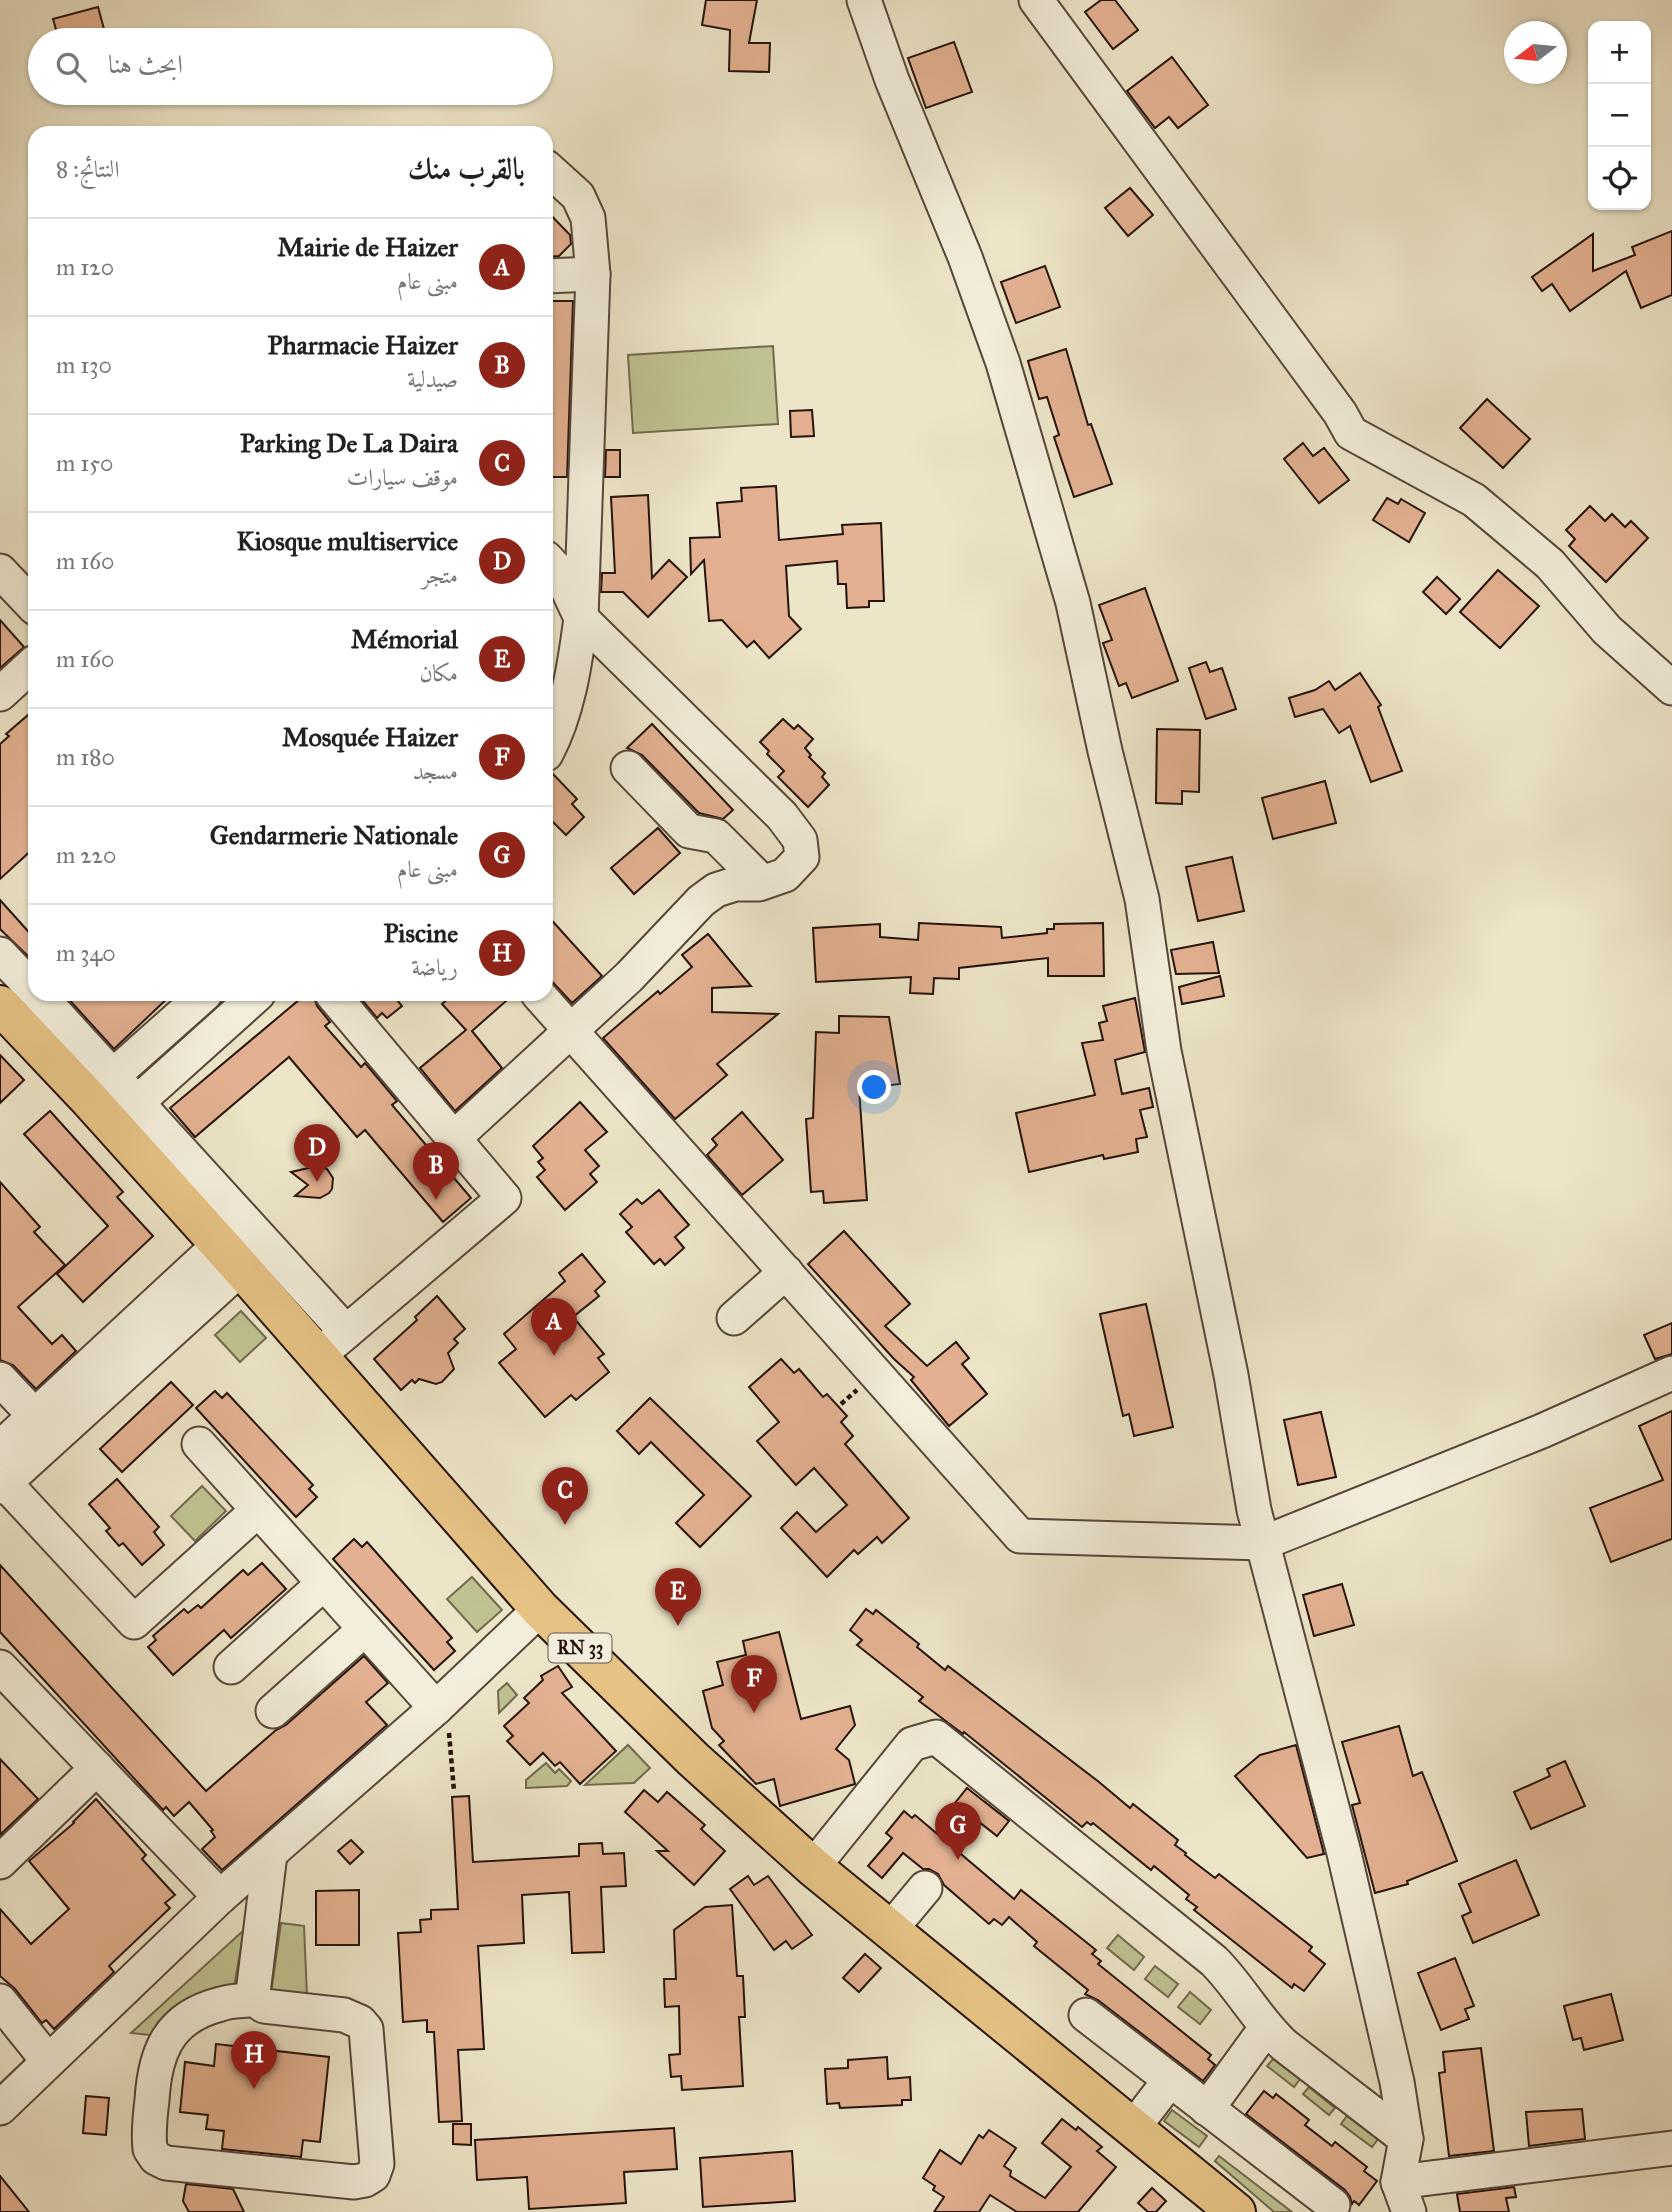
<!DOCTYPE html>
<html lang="ar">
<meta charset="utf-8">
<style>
body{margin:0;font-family:"IM FELL Great Primer",Amiri,serif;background:#f6f6f6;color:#202124;direction:rtl}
.controls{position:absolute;right:21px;top:21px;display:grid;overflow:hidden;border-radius:14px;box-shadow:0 2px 5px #0004}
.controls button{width:63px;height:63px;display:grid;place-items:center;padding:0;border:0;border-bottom:2px solid #e0e0e0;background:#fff;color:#202124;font:35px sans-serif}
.compass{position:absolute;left:1504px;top:21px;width:63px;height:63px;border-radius:50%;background:#fff;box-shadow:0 2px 5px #0004;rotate:254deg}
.you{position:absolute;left:875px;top:1088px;width:24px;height:24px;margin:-18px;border:5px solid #fff;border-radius:50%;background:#1a73e8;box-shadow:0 0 0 10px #1a73e833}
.badge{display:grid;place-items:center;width:46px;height:46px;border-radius:50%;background:#8f2418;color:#fff;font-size:23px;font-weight:700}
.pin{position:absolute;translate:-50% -58px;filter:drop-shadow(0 2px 4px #0008)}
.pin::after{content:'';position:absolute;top:37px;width:24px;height:21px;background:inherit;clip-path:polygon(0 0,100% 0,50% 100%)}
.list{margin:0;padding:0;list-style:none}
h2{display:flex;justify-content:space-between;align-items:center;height:91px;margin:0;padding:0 28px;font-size:30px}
h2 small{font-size:23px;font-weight:400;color:#757577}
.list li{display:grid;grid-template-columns:46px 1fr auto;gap:21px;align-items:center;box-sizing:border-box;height:98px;padding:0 28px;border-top:2px solid #e0e0e0}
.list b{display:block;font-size:26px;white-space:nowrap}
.list p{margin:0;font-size:23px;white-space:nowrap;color:#757577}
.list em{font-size:23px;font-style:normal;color:#757577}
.icon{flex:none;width:38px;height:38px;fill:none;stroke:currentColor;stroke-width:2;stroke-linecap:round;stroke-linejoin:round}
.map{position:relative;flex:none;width:1672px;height:2212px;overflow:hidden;direction:ltr}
.search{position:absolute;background:#fff;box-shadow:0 2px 5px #0004;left:28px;top:28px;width:525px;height:77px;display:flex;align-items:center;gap:18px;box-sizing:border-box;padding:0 24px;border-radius:38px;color:#757577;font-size:26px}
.panel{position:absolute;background:#fff;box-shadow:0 2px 5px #0004;left:28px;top:126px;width:525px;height:875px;border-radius:21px;direction:rtl}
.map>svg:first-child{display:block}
.green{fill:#c0c291;stroke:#726a4e;stroke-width:2}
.building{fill:#e3b191;stroke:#25120a;stroke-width:2}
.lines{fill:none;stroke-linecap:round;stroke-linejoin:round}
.minor-casing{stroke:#57473a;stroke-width:37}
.major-casing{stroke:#25120a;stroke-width:42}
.path{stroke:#25120a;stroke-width:4.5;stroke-dasharray:5 3.5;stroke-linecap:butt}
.minor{stroke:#f3eedb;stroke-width:33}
.major{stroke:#e6c284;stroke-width:38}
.labels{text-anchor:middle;stroke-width:6;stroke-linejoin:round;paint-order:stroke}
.shield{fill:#f3eedb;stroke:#635449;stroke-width:2}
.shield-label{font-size:18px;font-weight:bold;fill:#25120a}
</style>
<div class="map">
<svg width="1672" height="2212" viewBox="0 0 1672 2212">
<rect width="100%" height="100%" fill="#ede5c8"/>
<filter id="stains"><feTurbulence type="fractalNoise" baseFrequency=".00286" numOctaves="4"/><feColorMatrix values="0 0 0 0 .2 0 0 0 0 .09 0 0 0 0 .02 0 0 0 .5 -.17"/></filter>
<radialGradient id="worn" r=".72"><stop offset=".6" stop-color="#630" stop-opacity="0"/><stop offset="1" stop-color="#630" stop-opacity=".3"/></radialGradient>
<g class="green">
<polygon points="773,346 778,424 633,433 628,355"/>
<polygon points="221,994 236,994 141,1078 134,1071"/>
<polygon points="241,1311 266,1338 240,1362 215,1335"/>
<polygon points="202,1486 226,1511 195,1541 171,1516"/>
<polygon points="472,1577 502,1610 477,1632 447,1599"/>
<polygon points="507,1683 517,1695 499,1713 498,1691"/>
<polygon points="628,1745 650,1768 634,1783 585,1785"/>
<polygon points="546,1763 555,1773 559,1769 571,1781 567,1786 526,1788 526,1780"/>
<polygon points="281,1923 304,1926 307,1996 271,1993"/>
<polygon points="244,1930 234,1987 167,2017 150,2035 131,2033"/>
<polygon points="1118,1935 1144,1957 1134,1970 1107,1948"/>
<polygon points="1155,1966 1178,1984 1168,1997 1145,1979"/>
<polygon points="1190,1992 1211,2010 1200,2024 1178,2007"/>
<polygon points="1273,2059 1300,2079 1294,2087 1267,2066"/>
<polygon points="1309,2087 1335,2108 1329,2115 1303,2094"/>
<polygon points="1172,2110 1207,2136 1199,2147 1164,2121"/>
<polygon points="1347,2116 1378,2139 1372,2147 1341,2124"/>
<polygon points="1219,2156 1292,2212 1274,2212 1215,2161"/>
</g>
<g class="building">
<polygon points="706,0 757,0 749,43 770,43 769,72 729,71 730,30 702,25"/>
<polygon points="1101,0 1115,0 1138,30 1113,49 1085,12"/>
<polygon points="98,7 107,40 59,40 53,19"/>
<polygon points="954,42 972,92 926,108 908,58"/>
<polygon points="1172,57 1208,105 1178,128 1169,117 1155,128 1127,91"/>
<polygon points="1130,188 1153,215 1128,236 1105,208"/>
<polygon points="546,210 570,235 571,244 559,256 546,257"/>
<polygon points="1672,231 1672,295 1641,308 1626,271 1570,311 1552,284 1542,291 1532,277 1593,234 1593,271 1635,255 1632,247"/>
<polygon points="1045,266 1060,307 1016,323 1001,282"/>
<polygon points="546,301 573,301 567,477 546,477"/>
<polygon points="1066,349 1088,425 1091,424 1112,484 1074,497 1054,437 1059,435 1047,397 1039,399 1028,361"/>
<polygon points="1487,399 1530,439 1503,468 1460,428"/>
<polygon points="812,410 814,436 791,437 790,411"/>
<polygon points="1303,443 1313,456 1324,448 1349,480 1319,503 1284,459"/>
<polygon points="606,450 620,450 620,477 605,477"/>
<polygon points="776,486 779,540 843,534 842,525 881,523 884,601 869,601 869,607 847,608 846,584 838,584 837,561 786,566 789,616 801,629 769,658 754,641 747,647 722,620 709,621 704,560 691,574 690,538 720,537 717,503 742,501 741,488"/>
<polygon points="648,495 652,578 669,560 687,577 648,617 623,592 601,592 602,573 615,573 611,497"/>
<polygon points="1387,498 1398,504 1401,499 1425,513 1409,542 1373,520"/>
<polygon points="1590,506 1605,521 1612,514 1625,527 1631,521 1648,538 1606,582 1569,546 1575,539 1566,530"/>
<polygon points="1498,570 1539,606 1500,648 1460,612"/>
<polygon points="1437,577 1460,599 1446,614 1423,592"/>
<polygon points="1145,588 1178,681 1132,698 1126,683 1119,686 1103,643 1112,640 1099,605"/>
<polygon points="0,620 24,647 0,668"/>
<polygon points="1206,662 1210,672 1222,668 1236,709 1206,719 1189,668"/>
<polygon points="1360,673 1381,705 1378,707 1402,771 1371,782 1350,726 1339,733 1323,709 1295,717 1289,698 1315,690 1329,681 1335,690"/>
<polygon points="35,709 35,847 0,879 0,744 9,736 6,734"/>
<polygon points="783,719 794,729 798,725 813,739 805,748 811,755 809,757 825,773 822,777 829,785 808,807 778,777 784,771 767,754 769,751 760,742"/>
<polygon points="652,724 733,810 723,819 699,813 642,755 627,748"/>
<polygon points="1157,729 1200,730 1199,792 1182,791 1182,804 1156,803"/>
<polygon points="551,772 577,799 572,804 584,817 566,835 546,815 546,773"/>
<polygon points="1325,781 1336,823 1273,839 1262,798"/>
<polygon points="658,828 680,853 634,894 611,868"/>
<polygon points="1232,857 1244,911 1198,921 1186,867"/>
<polygon points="0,900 35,939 35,963 0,929"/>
<polygon points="546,914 602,976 572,1003 546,975"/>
<polygon points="919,923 1001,927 1002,938 1047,933 1047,929 1054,929 1054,924 1103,923 1104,976 1048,976 1048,958 959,968 959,979 934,978 933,994 910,993 911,977 816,982 813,928 880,924 880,937 918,940"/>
<polygon points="708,934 751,986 712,988 712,1012 778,1014 717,1064 727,1075 675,1119 603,1038 658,991 660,994 692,967 682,955"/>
<polygon points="1213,942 1219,973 1176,974 1171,950"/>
<polygon points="1220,976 1224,996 1182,1004 1179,987"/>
<polygon points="64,994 172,994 114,1049"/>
<polygon points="306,994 313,994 317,1006 330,1022 325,1026 361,1067 365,1063 397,1101 392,1105 471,1198 443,1222 365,1130 357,1137 289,1057 195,1137 170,1108"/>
<polygon points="357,994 405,994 397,1000 402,1006 387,1018 382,1013 377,1018"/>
<polygon points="453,994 514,994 472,1031 502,1068 455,1111 420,1068 466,1030 442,1004"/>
<polygon points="1135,998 1145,1052 1115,1060 1122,1094 1149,1088 1153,1107 1140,1110 1147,1137 1136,1139 1138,1152 1104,1159 1103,1155 1029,1172 1016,1113 1095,1095 1082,1043 1103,1040 1099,1023 1107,1021 1103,1006"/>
<polygon points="839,1016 889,1017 900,1084 859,1089 867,1200 824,1203 823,1191 811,1192 806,1119 813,1118 816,1032 839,1033"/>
<polygon points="0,1055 24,1080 0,1103"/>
<polygon points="580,1102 607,1132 585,1150 599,1166 590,1174 597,1182 565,1210 537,1177 545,1170 538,1162 543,1158 533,1146"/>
<polygon points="50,1111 123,1192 117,1197 153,1236 83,1302 57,1274 108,1226 24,1134"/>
<polygon points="742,1112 783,1160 742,1195 707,1155 717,1145 712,1139"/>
<polygon points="317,1166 327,1169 333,1178 332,1189 329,1193 320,1198 295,1196 308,1185 291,1172"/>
<polygon points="0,1182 40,1227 34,1232 65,1265 18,1307 52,1344 62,1335 76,1351 36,1389 13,1365 0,1360"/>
<polygon points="659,1190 689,1225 675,1237 684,1248 665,1265 660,1259 654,1264 626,1232 632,1227 620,1214 637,1199 642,1204"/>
<polygon points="844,1231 910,1304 885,1326 927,1366 956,1342 969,1358 962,1364 987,1394 949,1426 911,1380 914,1377 894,1359 808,1264"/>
<polygon points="582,1254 605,1282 595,1291 599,1296 573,1317 604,1354 598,1358 609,1372 576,1400 571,1395 545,1417 499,1363 516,1349 504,1334 565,1281 559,1273"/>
<polygon points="437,1296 465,1329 454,1339 458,1343 448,1353 454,1369 442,1382 436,1384 419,1379 415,1383 412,1380 401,1390 374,1359 417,1320 415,1317"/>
<polygon points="1146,1304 1173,1427 1134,1436 1129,1414 1123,1416 1100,1314"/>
<polygon points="1672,1323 1672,1354 1655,1359 1644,1335"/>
<polygon points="781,1359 794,1373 799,1369 823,1397 827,1394 847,1416 841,1422 853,1436 845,1444 909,1518 882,1543 877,1537 858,1554 854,1550 827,1577 781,1528 797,1512 816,1532 847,1505 814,1468 796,1485 757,1441 779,1422 749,1387"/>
<polygon points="171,1382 193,1405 122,1472 100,1449"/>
<polygon points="215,1391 222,1398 227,1393 313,1485 309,1489 317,1497 296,1517 196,1408"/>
<polygon points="650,1398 751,1496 700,1547 676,1523 704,1495 651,1442 639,1454 617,1431"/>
<polygon points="1672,1411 1672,1539 1611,1562 1590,1508 1663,1480 1639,1426"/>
<polygon points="1321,1412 1336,1477 1298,1485 1284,1420"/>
<polygon points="117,1479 159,1527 154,1532 164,1545 142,1565 123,1543 119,1546 106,1531 110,1528 89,1504"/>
<polygon points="354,1539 362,1547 367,1542 452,1638 447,1642 455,1651 434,1670 333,1559"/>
<polygon points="262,1563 286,1589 231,1638 224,1630 173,1675 148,1647 156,1640 153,1636 184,1609 188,1613 198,1605 201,1608 243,1570 248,1575"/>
<polygon points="0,1565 206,1791 276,1730 286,1725 364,1656 388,1683 366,1702 387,1725 222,1870 202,1849 215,1837 211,1831 213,1830 189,1802 174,1816 166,1807 163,1810 0,1632"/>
<polygon points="1342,1584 1354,1625 1314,1636 1303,1595"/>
<polygon points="866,1609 873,1614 876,1610 919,1644 917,1647 945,1670 948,1666 1099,1782 1130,1808 1133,1804 1178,1840 1175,1845 1186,1853 1185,1855 1215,1878 1219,1874 1312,1947 1309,1951 1325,1964 1304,1991 1294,1984 1292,1988 1194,1910 1197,1907 1186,1899 1189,1895 1154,1866 1151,1870 1093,1823 1091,1825 1087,1822 1082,1827 964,1732 963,1734 919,1701 923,1697 857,1645 862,1640 850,1630"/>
<polygon points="779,1632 801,1719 850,1706 855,1725 836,1749 849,1760 855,1784 780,1806 774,1779 756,1784 719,1745 724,1741 712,1728 703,1691 723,1685 717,1662 746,1655 743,1641"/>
<polygon points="558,1666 572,1687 562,1693 616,1751 580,1784 560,1762 555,1766 543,1753 530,1765 507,1741 513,1736 504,1726 529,1703 524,1698 543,1680 541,1676"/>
<polygon points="1399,1726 1413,1776 1422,1772 1457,1861 1407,1881 1408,1884 1375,1893 1352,1805 1360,1803 1342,1742"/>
<polygon points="1296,1745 1324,1854 1307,1858 1235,1776 1260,1755"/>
<polygon points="0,1759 38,1799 0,1835"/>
<polygon points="1565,1761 1585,1806 1531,1829 1514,1792 1550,1776 1547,1769"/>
<polygon points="967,1788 1009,1821 997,1836 955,1803"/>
<polygon points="644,1790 658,1802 667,1792 705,1825 701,1829 725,1851 694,1885 657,1851 668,1851 625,1812"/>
<polygon points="469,1796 473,1862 579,1856 579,1844 602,1843 603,1854 624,1853 626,1886 601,1887 604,1952 572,1953 569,1892 522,1895 524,1943 478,1946 484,2049 458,2050 462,2121 439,2122 434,2032 427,2032 427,2020 403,2022 398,1933 421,1932 420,1920 431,1919 431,1910 458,1909 452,1797"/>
<polygon points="96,1799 146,1855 142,1859 175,1895 165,1903 170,1908 109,1966 114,1972 54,2029 46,2020 42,2023 15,1989 0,1976 0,1909 31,1944 69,1909 29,1861 74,1823 73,1822"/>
<polygon points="904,1811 912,1818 915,1815 1014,1899 1021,1890 1096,1950 1092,1954 1101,1961 1098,1964 1211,2055 1208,2059 1215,2065 1203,2081 1098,2000 1085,1994 1088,1990 1034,1946 1037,1942 1009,1917 1002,1925 994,1919 989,1924 944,1885 938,1874 929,1869 923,1869 903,1853 882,1878 868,1866 892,1838 886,1833"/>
<polygon points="351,1840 363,1852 350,1864 338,1851"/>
<polygon points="1516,1860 1539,1915 1473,1943 1462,1916 1471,1912 1459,1884"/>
<polygon points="748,1876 754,1885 768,1876 812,1935 792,1949 786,1941 774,1950 730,1889"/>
<polygon points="359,1890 359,1945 316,1945 316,1891"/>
<polygon points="732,1905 737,1976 743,1976 745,2017 739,2017 743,2086 682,2090 681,2076 671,2077 669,2055 680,2054 679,2006 665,2007 664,1979 676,1979 674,1930 705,1907"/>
<polygon points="865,1954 881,1968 859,1992 843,1978"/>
<polygon points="1455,1958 1474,2006 1465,2009 1469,2019 1441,2030 1418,1973"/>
<polygon points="1611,1994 1623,2040 1584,2050 1581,2038 1573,2040 1564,2006"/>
<polygon points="216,2044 329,2057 320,2142 303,2140 301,2157 222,2149 224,2131 206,2129 208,2115 180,2112 185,2062 214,2066"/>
<polygon points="1481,2048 1494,2151 1449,2156 1439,2073 1445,2072 1443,2052"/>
<polygon points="887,2057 888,2079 910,2077 911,2100 902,2100 902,2105 840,2108 839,2103 827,2104 825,2069 848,2068 848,2060"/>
<polygon points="1264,2091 1273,2098 1276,2094 1309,2120 1305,2125 1332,2146 1335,2142 1367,2167 1364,2171 1377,2181 1359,2205 1354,2201 1352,2204 1350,2197 1345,2190 1246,2114"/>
<polygon points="86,2096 109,2098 106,2135 83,2133"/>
<polygon points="1582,2109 1585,2139 1529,2146 1526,2112"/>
<polygon points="1062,2119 1076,2130 1078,2127 1102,2147 1097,2151 1116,2167 1078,2212 1017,2212 990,2195 979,2212 934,2212 944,2197 933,2190 935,2186 923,2178 940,2150 961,2164 979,2135 983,2138 989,2130 1016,2148 1004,2166 1011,2171 1010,2176 1045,2198 1071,2167 1042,2143"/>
<polygon points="453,2124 471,2124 471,2145 453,2144"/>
<polygon points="674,2128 677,2169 624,2172 626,2203 529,2209 527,2177 477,2180 475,2140"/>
<polygon points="792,2151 795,2201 703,2207 700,2158"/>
<polygon points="0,2176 29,2212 0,2212"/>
<polygon points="186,2184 233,2189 244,2212 189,2212 183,2201"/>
<polygon points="1514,2187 1516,2197 1506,2198 1509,2212 1460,2212 1457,2194"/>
<polygon points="1152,2188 1166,2201 1156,2212 1148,2212 1138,2203"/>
</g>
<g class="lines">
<g class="minor-casing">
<g id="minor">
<polyline points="864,0 892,80 965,257 1003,363 1073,603 1105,751 1142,899 1164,1051 1231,1375 1254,1510 1344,1853 1397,2082 1406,2139 1398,2182 1409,2212"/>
<polyline points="1036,0 1340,413 1351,433 1474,500 1550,564 1607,630 1672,688"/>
<path d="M546 167 578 196 588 218 593 274 581 618C575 664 568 713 546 754"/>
<polyline points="546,276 593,274"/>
<polyline points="0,571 35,608"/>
<polyline points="0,694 35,662"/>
<polyline points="628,768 689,831 716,836 762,882"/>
<polyline points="0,954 35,991"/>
<polyline points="38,994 346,1332"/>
<polyline points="538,994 1020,1536 1263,1543 1542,1431 1672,1373"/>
<polyline points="97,1090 205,994"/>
<polyline points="122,1116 258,994"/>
<polyline points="453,1139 629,977 701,901 716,890 735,884 759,884 785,875 802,857 800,840 782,816 581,618 560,573 546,558"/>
<polyline points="734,1318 786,1272"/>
<polyline points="318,1356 504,1198 332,994"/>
<polyline points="0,1379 50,1432"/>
<polyline points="199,1444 436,1708"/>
<polyline points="0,1448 219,1245"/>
<polyline points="5,1483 134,1622 258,1510"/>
<polyline points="0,1487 241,1268"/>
<polyline points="0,1667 220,1897"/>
<polyline points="231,1667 324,1583"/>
<polyline points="273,1711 365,1629"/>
<polyline points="0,1862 97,1768"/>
<path d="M813 1867 912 1744 936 1737 1214 1961C1240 1987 1257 2020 1284 2045L1406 2139"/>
<polyline points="890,1930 925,1888"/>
<path d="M253 1993 257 2001 264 2006 344 2015 360 2022 366 2029 377 2164 373 2175 365 2180 354 2182 166 2163 156 2158 150 2149C148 2133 150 2116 152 2100 155 2051 169 2017 221 2004 229 2001 239 2001 248 2000L253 1993 270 1854"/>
<polyline points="0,2001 48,2061"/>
<polyline points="1086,2015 1333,2205"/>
<polyline points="0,2108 220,1897 436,1708 540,1609"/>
<polyline points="1207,2109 1266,2028"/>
<polyline points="1133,2128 1170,2080"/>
<polyline points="1398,2182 1672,2148"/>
</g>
</g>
<g class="major-casing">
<polyline id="major" points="0,1005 88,1098 241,1268 540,1609 693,1759 813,1867 1236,2212"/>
</g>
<g class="path">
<polyline points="841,1404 857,1390"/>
<polyline points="449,1733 454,1791"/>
</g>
<use href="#minor" class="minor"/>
<use href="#major" class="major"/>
</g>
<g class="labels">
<rect class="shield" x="548.5" y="1633.5" width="63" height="29" rx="5"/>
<g class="shield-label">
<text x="580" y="1654">RN 33</text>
</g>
</g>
<rect width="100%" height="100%" filter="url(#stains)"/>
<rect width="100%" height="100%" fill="url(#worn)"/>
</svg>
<div class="controls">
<button>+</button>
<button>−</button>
<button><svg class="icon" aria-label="locate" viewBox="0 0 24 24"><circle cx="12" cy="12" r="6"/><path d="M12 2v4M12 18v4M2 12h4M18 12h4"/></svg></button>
</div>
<svg class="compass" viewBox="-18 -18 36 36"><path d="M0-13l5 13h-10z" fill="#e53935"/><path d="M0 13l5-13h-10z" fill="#757577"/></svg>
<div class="you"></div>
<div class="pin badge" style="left:554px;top:1356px">A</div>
<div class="pin badge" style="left:436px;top:1200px">B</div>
<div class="pin badge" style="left:565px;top:1525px">C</div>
<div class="pin badge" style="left:317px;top:1182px">D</div>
<div class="pin badge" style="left:678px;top:1626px">E</div>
<div class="pin badge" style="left:754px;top:1713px">F</div>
<div class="pin badge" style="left:958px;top:1860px">G</div>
<div class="pin badge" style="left:254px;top:2089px">H</div>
<div class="search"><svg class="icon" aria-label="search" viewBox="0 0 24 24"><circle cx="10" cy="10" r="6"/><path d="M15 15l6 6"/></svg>ابحث هنا</div>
<section class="panel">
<h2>بالقرب منك<small>النتائج: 8</small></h2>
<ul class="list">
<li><span class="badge">A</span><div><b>Mairie de Haizer</b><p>مبنى عام</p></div><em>120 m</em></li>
<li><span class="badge">B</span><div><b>Pharmacie Haizer</b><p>صيدلية</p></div><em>130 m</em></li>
<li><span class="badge">C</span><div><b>Parking De La Daira</b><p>موقف سيارات</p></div><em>150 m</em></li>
<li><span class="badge">D</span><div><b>Kiosque multiservice</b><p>متجر</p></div><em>160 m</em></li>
<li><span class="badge">E</span><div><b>Mémorial</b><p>مكان</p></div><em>160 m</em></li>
<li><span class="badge">F</span><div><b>Mosquée Haizer</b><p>مسجد</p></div><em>180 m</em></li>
<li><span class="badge">G</span><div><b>Gendarmerie Nationale</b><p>مبنى عام</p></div><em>220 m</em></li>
<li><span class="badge">H</span><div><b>Piscine</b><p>رياضة</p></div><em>340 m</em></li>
</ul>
</section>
</div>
